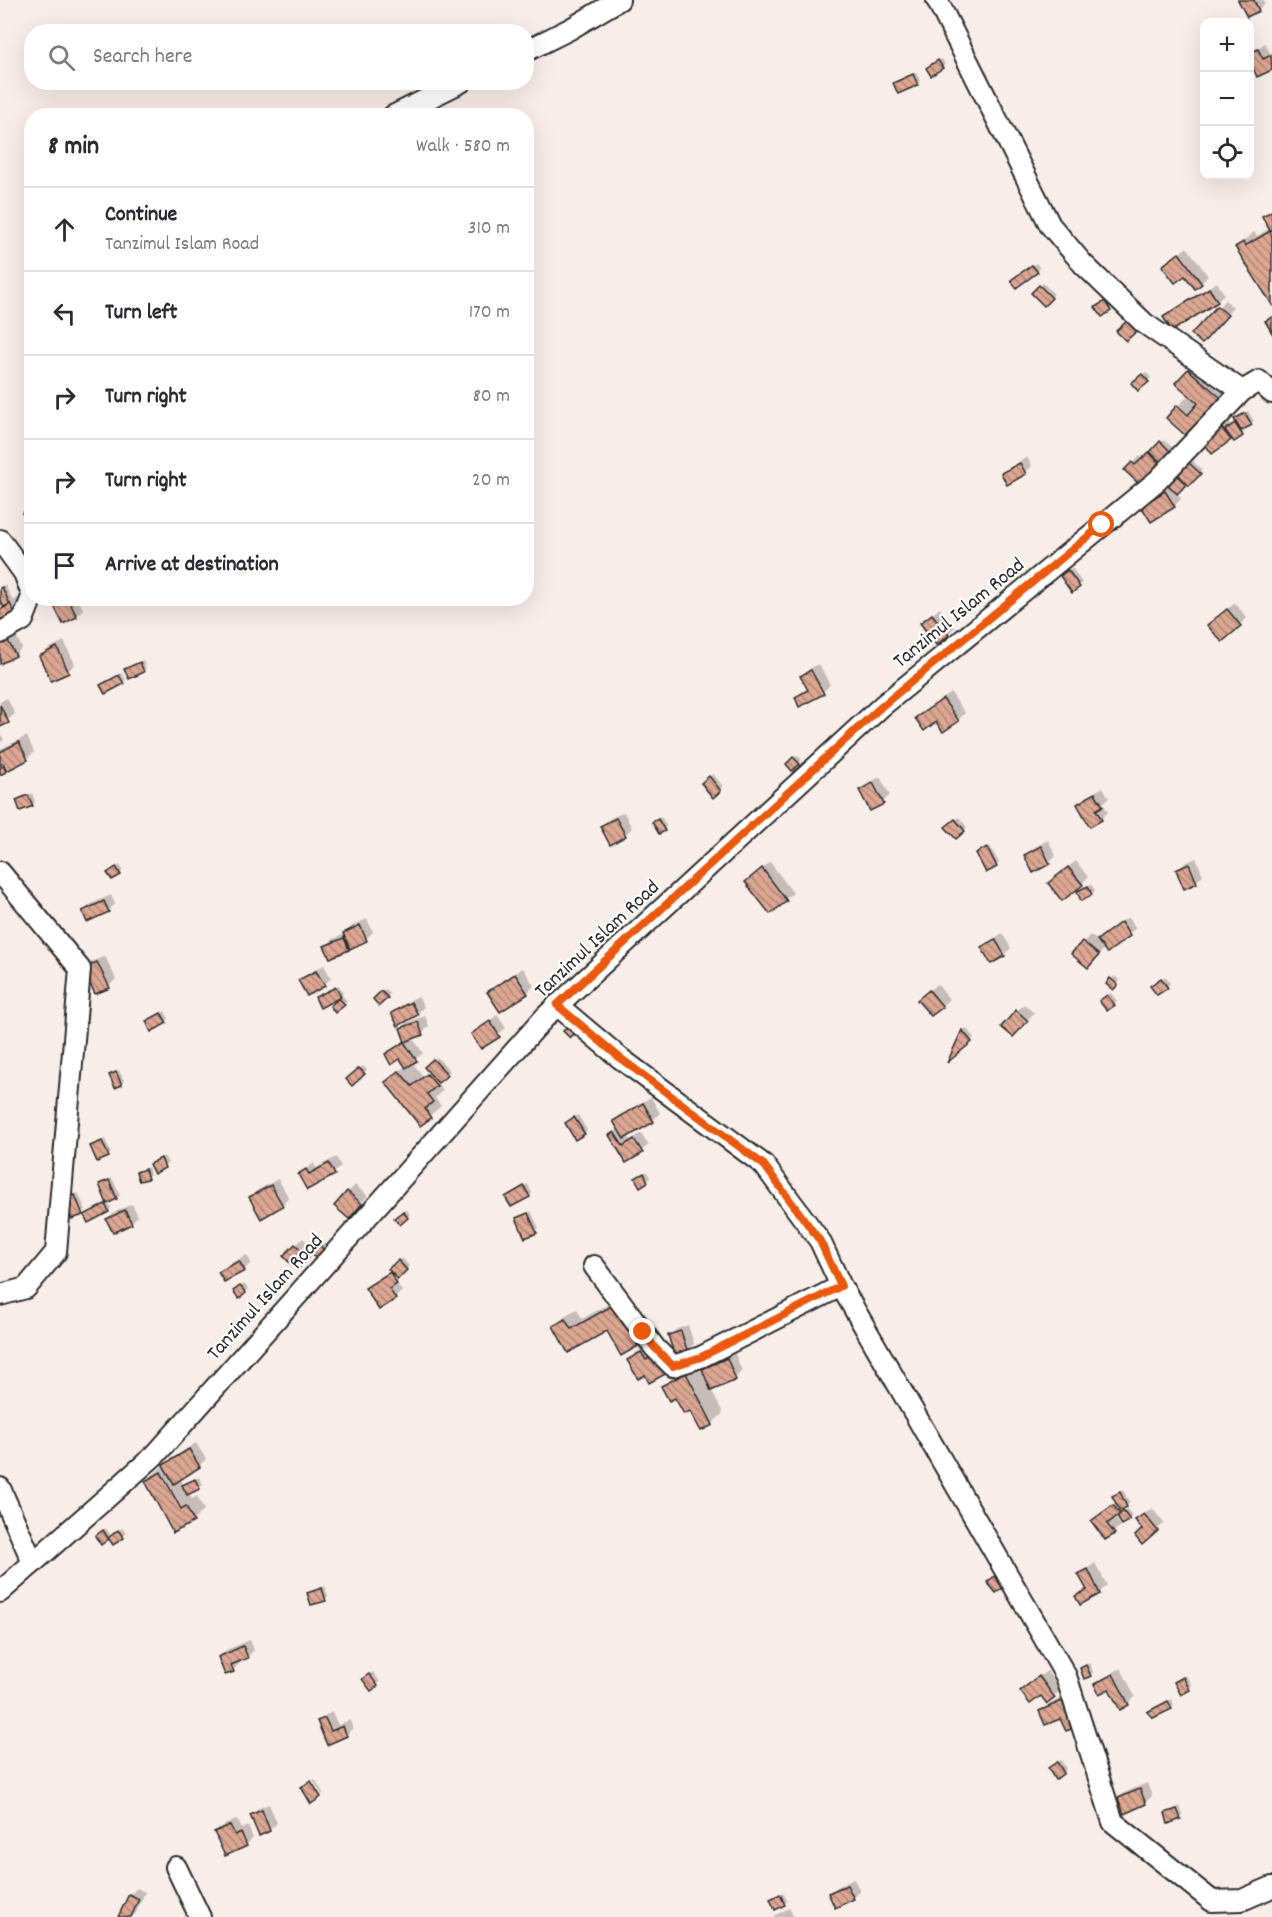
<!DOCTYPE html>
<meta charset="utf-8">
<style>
body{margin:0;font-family:Dekko,sans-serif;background:#f2f2f3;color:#2b2b33}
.controls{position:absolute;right:18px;top:18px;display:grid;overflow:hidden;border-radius:12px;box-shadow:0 6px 24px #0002}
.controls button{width:54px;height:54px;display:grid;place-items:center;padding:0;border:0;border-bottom:2px solid #e1e1e2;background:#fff;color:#2b2b33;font:30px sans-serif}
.stop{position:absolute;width:18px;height:18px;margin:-14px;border:4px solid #ea580c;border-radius:50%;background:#fff}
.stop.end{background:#ea580c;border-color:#fff;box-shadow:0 2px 6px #0008}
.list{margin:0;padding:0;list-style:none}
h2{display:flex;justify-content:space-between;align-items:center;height:78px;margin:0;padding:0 24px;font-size:26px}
h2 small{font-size:20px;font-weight:400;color:#7c7c81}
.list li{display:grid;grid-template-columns:39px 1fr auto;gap:18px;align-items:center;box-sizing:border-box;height:84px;padding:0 24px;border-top:2px solid #e1e1e2}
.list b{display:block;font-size:22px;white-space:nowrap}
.list p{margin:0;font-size:20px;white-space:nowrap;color:#7c7c81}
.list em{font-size:20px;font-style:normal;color:#7c7c81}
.icon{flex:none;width:33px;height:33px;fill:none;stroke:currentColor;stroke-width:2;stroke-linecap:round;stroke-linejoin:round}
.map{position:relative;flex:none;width:1272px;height:1917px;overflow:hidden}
.search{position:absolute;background:#fff;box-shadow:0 6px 24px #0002;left:24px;top:24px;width:510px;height:66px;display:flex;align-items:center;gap:15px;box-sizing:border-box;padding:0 21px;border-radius:24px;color:#7c7c81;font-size:22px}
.panel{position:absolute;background:#fff;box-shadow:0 6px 24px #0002;left:24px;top:108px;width:510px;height:498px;border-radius:24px}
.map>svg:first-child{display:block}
.shadow{fill:#0003}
.building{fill:url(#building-back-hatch);stroke:#2b2b2b;stroke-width:1.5}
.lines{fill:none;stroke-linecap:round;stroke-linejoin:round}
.minor-casing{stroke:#2b2b2b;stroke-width:24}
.minor{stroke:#fff;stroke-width:20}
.route{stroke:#ea580c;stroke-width:8}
.labels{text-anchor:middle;stroke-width:4.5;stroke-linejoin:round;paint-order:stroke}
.street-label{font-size:21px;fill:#2b2b2b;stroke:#fff}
</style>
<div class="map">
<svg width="1272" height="1917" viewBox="0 0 1272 1917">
<defs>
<pattern id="building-back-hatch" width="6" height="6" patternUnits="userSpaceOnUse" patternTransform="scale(1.5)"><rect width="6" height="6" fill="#dca693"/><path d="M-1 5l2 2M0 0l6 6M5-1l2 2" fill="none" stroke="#b38778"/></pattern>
</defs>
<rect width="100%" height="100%" fill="#f8ede9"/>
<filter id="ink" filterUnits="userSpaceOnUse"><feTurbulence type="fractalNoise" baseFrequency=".0167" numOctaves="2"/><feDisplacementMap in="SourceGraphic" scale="12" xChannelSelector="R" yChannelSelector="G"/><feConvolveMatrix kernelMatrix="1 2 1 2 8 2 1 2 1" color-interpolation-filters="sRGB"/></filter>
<g filter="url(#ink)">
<g class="shadow">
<polygon points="1240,0 1264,0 1265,3 1258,10 1248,15"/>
<polygon points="1265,43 1270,53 1272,52 1272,68 1258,75 1250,54"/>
<polygon points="942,59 945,64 942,67 931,65"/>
<polygon points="916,72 920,81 917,84 895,83"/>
<polygon points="1272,209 1272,302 1237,247 1254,232 1257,236 1270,228 1264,217"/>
<polygon points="1187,247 1208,276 1201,283 1185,274 1164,266"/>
<polygon points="1036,263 1040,268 1037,271 1016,277"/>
<polygon points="1217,282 1224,294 1217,301 1165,317 1172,310"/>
<polygon points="1043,283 1054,294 1044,304 1033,293"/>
<polygon points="1108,299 1113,306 1102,315 1100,304"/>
<polygon points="1225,300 1233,307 1209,335 1193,334"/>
<polygon points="1199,359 1230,387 1198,424 1178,406 1190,394 1189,370"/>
<polygon points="1146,372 1151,378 1138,389 1133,383"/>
<polygon points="1248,411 1254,421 1243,428 1245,432 1234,440 1232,437 1230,439 1211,434 1228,420 1232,426 1237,422 1239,416"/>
<polygon points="1164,440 1173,448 1140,483 1126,470 1140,456 1143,459"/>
<polygon points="1027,457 1032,466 1025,473 1003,474 1010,467"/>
<polygon points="1193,461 1202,470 1189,483 1187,482 1177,492 1181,499 1174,506 1143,506 1150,499 1171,486 1170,485"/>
<polygon points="1072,568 1082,583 1072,590 1065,573"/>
<polygon points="5,585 13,601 18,598 22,606 15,613 0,621 0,587"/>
<polygon points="65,598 78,598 83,609 76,616 56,606"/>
<polygon points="1235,603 1247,618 1222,640 1216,618"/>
<polygon points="940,608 955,627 948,634 929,617"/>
<polygon points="14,631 22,648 15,655 0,642"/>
<polygon points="64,641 75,664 68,671 41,656 48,649"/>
<polygon points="143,660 146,668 143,671 126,669"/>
<polygon points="819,664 830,685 823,692 796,697 808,688 802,676 809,669"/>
<polygon points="122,673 126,680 123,683 105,683"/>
<polygon points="951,693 965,713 958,720 937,720 924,712"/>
<polygon points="7,698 15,714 0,726 0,702"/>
<polygon points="0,732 4,740 0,743"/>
<polygon points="27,736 34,752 27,759 0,773 0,766 4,762 0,763 0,749"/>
<polygon points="797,755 802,760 792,769 788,764"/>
<polygon points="713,774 723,786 713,796 703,783"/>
<polygon points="880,777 890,795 883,802 861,790 868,783"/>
<polygon points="1103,787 1109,798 1103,803 1108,812 1101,819 1079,804 1086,797"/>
<polygon points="32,793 35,802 32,805 18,800"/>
<polygon points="624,812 632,828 625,835 602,826 609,819"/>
<polygon points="661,817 667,826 664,829 654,823"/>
<polygon points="959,817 967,827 956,837 947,827"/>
<polygon points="1048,840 1056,856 1049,863 1034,871 1026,855 1033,848"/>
<polygon points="990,846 999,863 996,866 981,851"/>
<polygon points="1196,858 1203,875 1196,882 1178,870 1185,863"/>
<polygon points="1076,861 1088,877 1082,884 1057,876"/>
<polygon points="770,862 793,893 770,912 747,882"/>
<polygon points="120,865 123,870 120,873 112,870"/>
<polygon points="1091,884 1095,891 1091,894 1079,891"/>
<polygon points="111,895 115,904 108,911 84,911 91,904"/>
<polygon points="1128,917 1136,928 1108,951 1105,948 1095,959 1073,954 1090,935 1098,941"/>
<polygon points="367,919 373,932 366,939 331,956 326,946 333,939 345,934 352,926"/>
<polygon points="1002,933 1011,948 1004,955 983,947"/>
<polygon points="105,956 116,979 109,986 84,969 91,962"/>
<polygon points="324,965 331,978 324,985 300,981 307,974"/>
<polygon points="523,968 534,986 527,993 489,992 496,985"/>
<polygon points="1115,976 1120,981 1113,988 1108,983"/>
<polygon points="1165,976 1170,983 1167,986 1155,983"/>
<polygon points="937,984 949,999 942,1006 926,993"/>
<polygon points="339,985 343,993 342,995 321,1006 317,998"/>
<polygon points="385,989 390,994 379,1004 375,999"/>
<polygon points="1111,993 1117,1001 1108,1009 1104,998"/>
<polygon points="343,996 347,1001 336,1011 335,1003"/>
<polygon points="418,996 424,1007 417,1014 393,1013 400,1006"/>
<polygon points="1024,1004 1034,1013 1020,1028 1017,1011"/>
<polygon points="165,1011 169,1019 166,1022 147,1021"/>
<polygon points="497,1015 506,1028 482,1047 472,1034"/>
<polygon points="425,1016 429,1026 422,1034 412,1037 423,1053 412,1062 424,1077 430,1072 426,1067 437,1057 450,1071 437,1083 443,1090 435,1098 441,1106 420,1124 387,1082 406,1065 401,1057 386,1055 406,1040 401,1029 408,1022"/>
<polygon points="966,1028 974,1038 951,1057 963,1031"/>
<polygon points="363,1066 367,1070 352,1084 348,1079"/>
<polygon points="119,1070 124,1081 121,1084 111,1076"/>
<polygon points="651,1097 660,1113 653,1120 628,1135 631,1140 641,1133 649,1145 627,1161 611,1136 619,1128 615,1121 622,1114"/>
<polygon points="578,1115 587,1130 584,1133 570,1120"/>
<polygon points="105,1139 111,1153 108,1156 92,1146"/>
<polygon points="164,1156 168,1163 155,1172 154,1162"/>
<polygon points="336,1157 341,1166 334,1173 308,1188 300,1174 314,1163 316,1168"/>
<polygon points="148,1167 150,1174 147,1177 138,1173"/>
<polygon points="647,1171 650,1178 647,1181 637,1178"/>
<polygon points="112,1178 120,1195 116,1198 100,1184"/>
<polygon points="278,1179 289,1198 282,1205 250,1197 258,1190"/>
<polygon points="528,1184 532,1193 529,1196 507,1197"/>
<polygon points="355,1185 368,1196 348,1217 336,1205"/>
<polygon points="78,1193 86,1210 73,1217 69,1197"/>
<polygon points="108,1202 111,1208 108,1211 85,1215"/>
<polygon points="132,1204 138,1216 131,1223 108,1219 115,1212"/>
<polygon points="406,1209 410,1214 400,1223 399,1215"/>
<polygon points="531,1211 539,1228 536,1231 518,1219"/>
<polygon points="303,1238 315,1251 323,1243 329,1248 320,1258 313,1252 297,1268 285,1256"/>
<polygon points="247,1255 251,1263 244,1270 220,1272 227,1265"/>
<polygon points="402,1258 409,1266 396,1283 402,1291 395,1298 367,1288 391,1270 390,1269"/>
<polygon points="244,1284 248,1289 245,1292 238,1288"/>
<polygon points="626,1294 648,1334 637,1345 621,1354 608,1329 569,1351 555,1326 566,1315 577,1309 582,1319"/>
<polygon points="688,1325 694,1344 687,1351 670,1336 677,1329"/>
<polygon points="649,1346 653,1354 645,1373 629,1360 636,1353"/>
<polygon points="734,1352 742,1371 735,1378 711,1389 723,1413 712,1424 663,1387 674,1376 697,1364 701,1372 711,1363"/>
<polygon points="196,1443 206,1459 199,1466 180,1478 184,1485 199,1477 203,1485 189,1493 192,1499 197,1496 204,1510 193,1521 146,1481 172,1458"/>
<polygon points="1123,1490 1130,1503 1114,1516 1121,1526 1106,1538 1100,1514 1117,1502 1114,1496"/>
<polygon points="1152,1508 1164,1523 1142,1543 1144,1529 1137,1520"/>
<polygon points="1127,1509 1132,1516 1129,1519 1119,1517"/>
<polygon points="106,1528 111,1536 122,1528 126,1533 113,1543 109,1536 101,1543 100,1533"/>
<polygon points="1095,1563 1107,1585 1100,1592 1080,1603 1077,1596 1087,1587 1080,1574"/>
<polygon points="325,1586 328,1596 325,1599 309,1593 312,1590"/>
<polygon points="250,1640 254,1650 247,1657 239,1660 240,1663 233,1670 226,1673 219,1657 226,1650"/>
<polygon points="1090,1663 1093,1672 1090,1675 1081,1668"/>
<polygon points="1121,1668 1135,1697 1128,1704 1110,1687 1096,1685 1103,1678"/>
<polygon points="1047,1671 1061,1690 1047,1702 1029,1684"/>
<polygon points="373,1672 380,1682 377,1685 367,1676"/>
<polygon points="1186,1675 1192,1686 1189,1689 1176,1682"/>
<polygon points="1069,1695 1080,1720 1041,1712 1048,1705"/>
<polygon points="1171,1699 1174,1704 1171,1708 1153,1717 1149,1712"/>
<polygon points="332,1712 338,1725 350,1720 353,1728 346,1735 328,1743 319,1722 326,1715"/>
<polygon points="1061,1760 1066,1769 1063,1772 1053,1765"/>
<polygon points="315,1779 323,1793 322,1795 313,1780"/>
<polygon points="1147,1783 1152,1796 1145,1803 1119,1799 1126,1792"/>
<polygon points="269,1804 277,1823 270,1830 252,1815 259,1808"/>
<polygon points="1180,1806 1183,1815 1180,1818 1166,1814"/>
<polygon points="237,1819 242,1829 248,1826 253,1838 246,1845 216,1833 223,1826"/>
<polygon points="854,1879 860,1891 853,1898 830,1894 837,1887"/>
<polygon points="137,1888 145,1892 136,1913 132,1917 122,1917 130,1895"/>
<polygon points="783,1892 787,1901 784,1904 772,1899"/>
<polygon points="789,1908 794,1917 774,1917 774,1916"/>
</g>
<g class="building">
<polygon points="1238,0 1254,0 1259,11 1247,17"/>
<polygon points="1258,49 1263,59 1271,55 1272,70 1257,77 1250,61 1250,53"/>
<polygon points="938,60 943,68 931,76 926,68"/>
<polygon points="913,74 918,85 898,94 893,83"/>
<polygon points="1272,211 1272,230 1270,231 1262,216"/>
<polygon points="1270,231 1272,235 1272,305 1235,247 1243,242 1245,246"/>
<polygon points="1179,253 1202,284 1195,289 1185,276 1175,283 1162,266"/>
<polygon points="1032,265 1038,272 1016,288 1011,280"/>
<polygon points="1039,285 1052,298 1044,306 1031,293"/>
<polygon points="1209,288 1218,302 1172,331 1163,317"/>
<polygon points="1105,301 1111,311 1102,317 1095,307"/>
<polygon points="1217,306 1228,315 1202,344 1191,334"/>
<polygon points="1272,317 1272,333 1265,321"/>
<polygon points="1129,319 1138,330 1126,341 1116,331"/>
<polygon points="1188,369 1221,398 1187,437 1166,418 1177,405 1188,415 1198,403 1175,383"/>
<polygon points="1142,374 1149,382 1138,391 1131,383"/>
<polygon points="1245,413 1252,425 1241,431 1234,419"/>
<polygon points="1235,423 1243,436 1234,442 1225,430"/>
<polygon points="1220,426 1231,440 1212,454 1202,440"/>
<polygon points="1160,441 1171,452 1162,463 1150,452"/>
<polygon points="1149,452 1160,464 1140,485 1124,470 1132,462 1135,465"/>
<polygon points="1020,463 1026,474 1007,485 1001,473"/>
<polygon points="1189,463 1201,474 1189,486 1178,474"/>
<polygon points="1177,475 1186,485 1177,494 1168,485"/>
<polygon points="1165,491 1175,507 1151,522 1141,506"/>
<polygon points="32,507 32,516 26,519 22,513"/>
<polygon points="1068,570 1080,587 1072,593 1060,576"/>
<polygon points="2,587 10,604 4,607 0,600 0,588"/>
<polygon points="68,599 77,617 63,624 54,606"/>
<polygon points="10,604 16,615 0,623 0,610"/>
<polygon points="1227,609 1241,626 1222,642 1207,625"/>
<polygon points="932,614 949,635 936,645 920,623"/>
<polygon points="6,637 16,656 0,664 0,640"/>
<polygon points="57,647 69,673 51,681 39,656"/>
<polygon points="140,662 144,672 129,679 124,669"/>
<polygon points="811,670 824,694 799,707 795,697 808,690 800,676"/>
<polygon points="119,675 124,684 105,694 100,685"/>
<polygon points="943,699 959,721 943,732 936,722 924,731 915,718"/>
<polygon points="0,705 9,723 0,727"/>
<polygon points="19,742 28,760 7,771 3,763 0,765 0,752"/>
<polygon points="793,757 800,764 792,771 786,764"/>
<polygon points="4,766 6,772 0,775 0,767"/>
<polygon points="709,776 721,791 713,798 701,783"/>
<polygon points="873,783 884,804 870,811 859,790"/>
<polygon points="1095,793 1103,806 1096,810 1102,820 1090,827 1077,804"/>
<polygon points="28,795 33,806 20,811 16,800"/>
<polygon points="616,818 626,836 610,845 600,826"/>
<polygon points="658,819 665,831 659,834 652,822"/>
<polygon points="955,819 965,831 956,839 945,827"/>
<polygon points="1041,846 1050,864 1033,873 1024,855"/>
<polygon points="987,847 997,867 986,873 976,853"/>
<polygon points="1189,864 1197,883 1184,889 1176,870"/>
<polygon points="116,867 121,875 112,880 107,873"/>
<polygon points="1068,867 1083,885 1062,901 1048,883"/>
<polygon points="762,868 787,901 770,914 745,882"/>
<polygon points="1088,886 1092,895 1081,901 1077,891"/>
<polygon points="104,901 109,912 87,922 82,911"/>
<polygon points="1121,922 1130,936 1107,953 1097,940"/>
<polygon points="360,925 367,941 350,949 343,933"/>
<polygon points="344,938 349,950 330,958 324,946"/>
<polygon points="995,939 1005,956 991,964 981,947"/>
<polygon points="1082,941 1099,955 1088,968 1071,954"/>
<polygon points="97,962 110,988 95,994 83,969"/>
<polygon points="316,971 325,986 307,996 298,980"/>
<polygon points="515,974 528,994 500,1012 487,992"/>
<polygon points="1110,978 1118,985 1113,990 1106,984"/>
<polygon points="1161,978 1168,988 1157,995 1150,986"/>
<polygon points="336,987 341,997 320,1008 315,997"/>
<polygon points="929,990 943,1007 931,1016 917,1000"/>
<polygon points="381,991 388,998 379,1006 373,999"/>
<polygon points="1107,995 1115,1005 1107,1011 1099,1001"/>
<polygon points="339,998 345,1005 335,1013 330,1006"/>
<polygon points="411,1002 418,1015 398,1026 391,1013"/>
<polygon points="1016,1010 1028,1021 1013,1037 1001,1027"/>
<polygon points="161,1013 167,1023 151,1032 146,1021"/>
<polygon points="490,1021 500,1037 481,1049 471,1034"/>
<polygon points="418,1022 423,1035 405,1042 400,1028"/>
<polygon points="571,1024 577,1031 570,1038 563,1031"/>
<polygon points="962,1030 972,1042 947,1063"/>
<polygon points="404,1042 417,1061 406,1068 400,1059 391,1065 385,1054"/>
<polygon points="433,1059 448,1075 438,1083 424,1067"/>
<polygon points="359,1068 365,1074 352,1086 346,1079"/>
<polygon points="399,1071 412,1086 427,1074 437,1086 427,1094 433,1102 425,1109 431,1118 420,1126 385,1082"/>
<polygon points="116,1072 122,1085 115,1088 109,1075"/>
<polygon points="643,1103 654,1122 624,1139 613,1121"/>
<polygon points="574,1117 585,1134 575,1140 565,1123"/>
<polygon points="614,1132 623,1146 634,1139 643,1153 626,1163 609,1135"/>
<polygon points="102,1141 109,1157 97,1162 90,1146"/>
<polygon points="161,1158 165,1168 154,1174 149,1164"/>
<polygon points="329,1163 335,1175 307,1190 298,1174 306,1169 309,1174"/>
<polygon points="145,1169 148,1179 139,1181 136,1172"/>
<polygon points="644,1173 648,1182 640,1187 635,1178"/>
<polygon points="109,1180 117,1199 107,1204 99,1184"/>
<polygon points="271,1185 283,1206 261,1219 249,1197"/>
<polygon points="524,1186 530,1197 511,1207 505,1197"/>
<polygon points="347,1191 362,1204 349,1219 334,1206"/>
<polygon points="75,1195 83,1215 72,1219 64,1200"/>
<polygon points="105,1204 109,1212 88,1223 84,1215"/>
<polygon points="125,1210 132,1224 113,1233 106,1219"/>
<polygon points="403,1211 408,1218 400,1225 394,1218"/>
<polygon points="528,1213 537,1233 525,1238 516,1218"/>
<polygon points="295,1244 309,1258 297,1270 283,1256"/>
<polygon points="319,1245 327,1252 320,1261 311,1253"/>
<polygon points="398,1260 407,1270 398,1279 388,1269"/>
<polygon points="239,1261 245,1271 224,1282 218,1272"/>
<polygon points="390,1272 397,1284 389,1289 396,1299 379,1310 365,1288"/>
<polygon points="240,1286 246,1293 239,1299 233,1291"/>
<polygon points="615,1304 638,1346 621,1356 607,1331 568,1353 553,1326 565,1319 571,1329"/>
<polygon points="681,1331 688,1353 675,1357 668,1335"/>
<polygon points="641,1352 646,1360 658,1353 669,1372 649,1383 645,1375 638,1379 627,1360"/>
<polygon points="727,1358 736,1380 711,1391 702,1369"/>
<polygon points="686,1373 713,1425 701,1431 690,1411 684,1414 675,1398 669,1401 661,1386"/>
<polygon points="189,1449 200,1467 174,1484 163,1465"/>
<polygon points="161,1472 181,1509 186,1506 194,1522 173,1533 145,1481"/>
<polygon points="195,1479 200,1489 187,1495 182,1485"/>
<polygon points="1120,1492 1127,1507 1120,1511 1112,1496"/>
<polygon points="1113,1505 1120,1514 1107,1524 1115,1534 1105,1540 1091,1521"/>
<polygon points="1123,1511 1130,1520 1122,1525 1117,1517"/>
<polygon points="1144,1514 1158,1531 1142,1545 1135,1536 1142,1529 1135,1520"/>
<polygon points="103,1530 108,1538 118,1530 124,1538 113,1545 109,1539 101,1545 95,1536"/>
<polygon points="1088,1569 1100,1594 1080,1605 1075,1596 1087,1590 1078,1574"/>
<polygon points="996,1575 1004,1587 996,1593 987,1582"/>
<polygon points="322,1588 326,1601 311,1605 307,1593"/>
<polygon points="243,1646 248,1658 231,1665 234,1672 225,1675 218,1657"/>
<polygon points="1086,1665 1091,1676 1084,1679 1080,1668"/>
<polygon points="369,1674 378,1686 371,1691 362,1679"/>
<polygon points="1113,1674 1129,1705 1120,1710 1109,1689 1099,1694 1094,1684"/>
<polygon points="1039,1676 1055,1698 1047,1704 1041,1696 1030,1704 1020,1691"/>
<polygon points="1183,1677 1190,1690 1181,1695 1174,1682"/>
<polygon points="1062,1701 1074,1728 1066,1731 1060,1719 1045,1725 1039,1711"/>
<polygon points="1168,1701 1172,1709 1153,1718 1147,1712"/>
<polygon points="325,1718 331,1731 343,1726 347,1736 327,1745 317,1721"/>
<polygon points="1057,1762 1064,1773 1055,1780 1048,1768"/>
<polygon points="311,1781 321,1797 311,1804 301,1787"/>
<polygon points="1140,1789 1146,1804 1124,1814 1118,1798"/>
<polygon points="1177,1809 1181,1819 1168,1824 1165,1813"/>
<polygon points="262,1810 270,1831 259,1836 250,1815"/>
<polygon points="230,1825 235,1835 241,1832 247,1846 225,1856 214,1832"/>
<polygon points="847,1885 854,1899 835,1908 828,1893"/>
<polygon points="129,1894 139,1899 131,1917 118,1917"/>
<polygon points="780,1894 785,1905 775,1910 770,1899"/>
</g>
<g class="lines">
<g class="minor-casing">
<g id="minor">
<polyline points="937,0 1050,225 1083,264 1144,323 1242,391"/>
<polyline points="526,51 570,29 619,0"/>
<polyline points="393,116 461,82"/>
<polyline points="0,540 24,573 32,594"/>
<polyline points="0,633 23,620 32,597"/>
<polyline points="0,872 80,969 56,1252 26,1288 0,1295"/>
<polyline points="557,1005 620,1058 764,1165 820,1241 841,1286 1066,1676 1113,1822 1212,1901 1242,1900 1272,1887"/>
<polyline points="594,1266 655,1348 673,1366 701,1357 841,1286"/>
<polyline points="0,1488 33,1563"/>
<polyline points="0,1592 156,1454 546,1016 882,706 1158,480 1242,391 1259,381 1272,393"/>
<polyline points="176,1867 200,1917"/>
</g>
</g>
<use href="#minor" class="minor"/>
</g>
</g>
<g class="lines" filter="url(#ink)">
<polyline class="route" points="643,1332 655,1348 673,1366 701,1357 841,1286 820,1241 764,1165 620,1058 557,1005 882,706 1102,525"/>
</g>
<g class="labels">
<g class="street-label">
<text transform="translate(958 612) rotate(-39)" y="7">Tanzimul Islam Road</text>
<text transform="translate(596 938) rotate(-43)" y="7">Tanzimul Islam Road</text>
<text transform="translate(264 1296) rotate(-48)" y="7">Tanzimul Islam Road</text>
</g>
</g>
</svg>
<div class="controls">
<button>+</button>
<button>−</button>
<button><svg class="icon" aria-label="locate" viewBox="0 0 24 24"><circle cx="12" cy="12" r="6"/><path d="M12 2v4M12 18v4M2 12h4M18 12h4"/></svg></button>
</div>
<div class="stop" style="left:1102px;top:525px"></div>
<div class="stop end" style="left:643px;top:1332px"></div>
<div class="search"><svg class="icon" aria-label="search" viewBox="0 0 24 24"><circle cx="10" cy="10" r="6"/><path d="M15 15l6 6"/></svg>Search here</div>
<section class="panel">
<h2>8 min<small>Walk · 580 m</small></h2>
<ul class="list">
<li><svg class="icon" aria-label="ahead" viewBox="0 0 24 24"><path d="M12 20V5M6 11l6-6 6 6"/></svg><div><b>Continue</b><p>Tanzimul Islam Road</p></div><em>310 m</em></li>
<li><svg class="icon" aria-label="left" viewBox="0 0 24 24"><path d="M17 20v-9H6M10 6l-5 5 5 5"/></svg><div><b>Turn left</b></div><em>170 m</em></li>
<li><svg class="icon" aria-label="right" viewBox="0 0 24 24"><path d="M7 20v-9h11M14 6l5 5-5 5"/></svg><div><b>Turn right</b></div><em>80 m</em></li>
<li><svg class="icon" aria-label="right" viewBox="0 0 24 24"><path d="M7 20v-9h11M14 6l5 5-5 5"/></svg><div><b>Turn right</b></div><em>20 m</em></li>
<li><svg class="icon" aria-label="arrive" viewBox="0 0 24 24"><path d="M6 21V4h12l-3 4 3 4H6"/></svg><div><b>Arrive at destination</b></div></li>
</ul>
</section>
</div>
